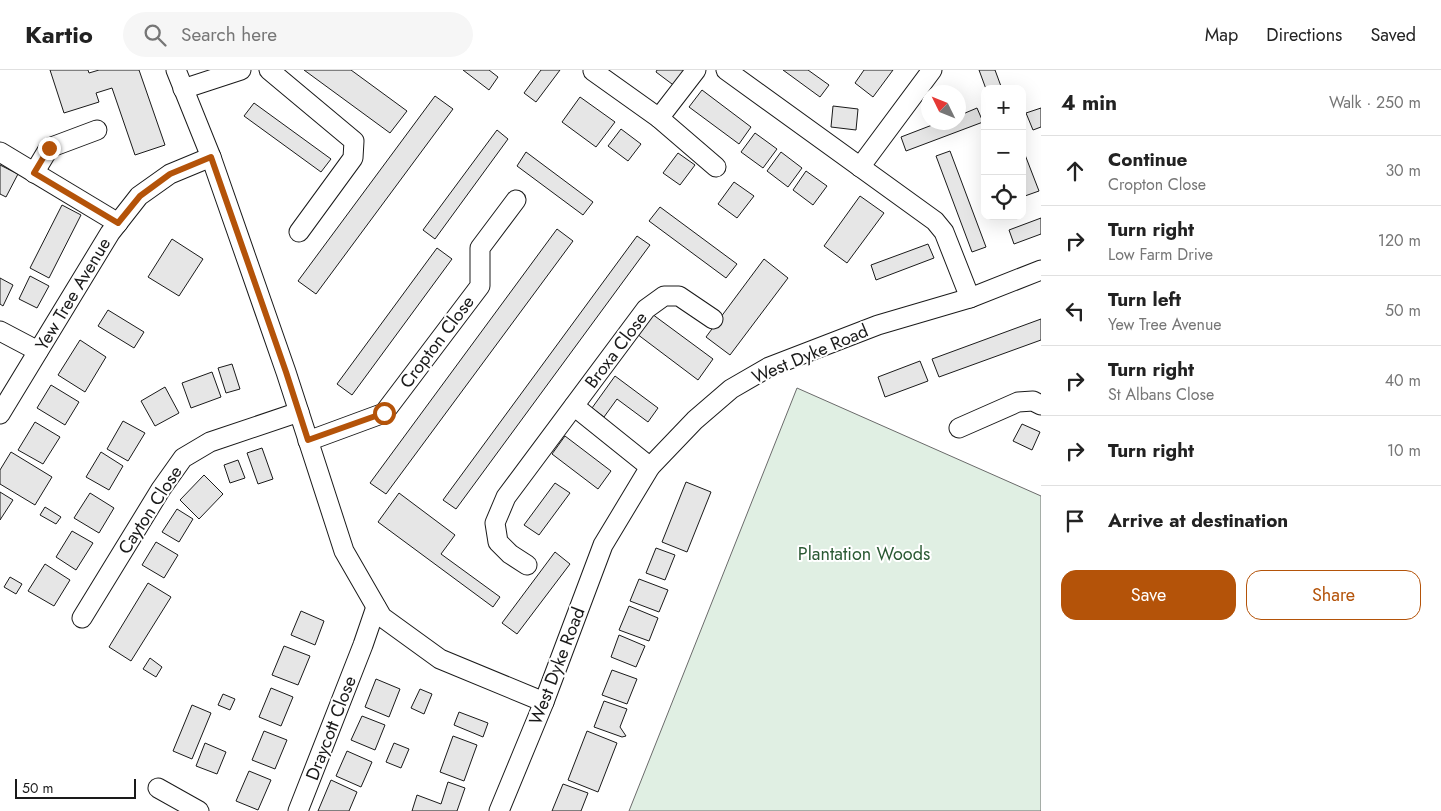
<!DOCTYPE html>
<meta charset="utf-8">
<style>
body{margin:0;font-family:Jost,sans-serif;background:#f6f6f6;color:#222}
.controls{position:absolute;right:15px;top:15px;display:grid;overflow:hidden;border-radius:10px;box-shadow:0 5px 20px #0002}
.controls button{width:45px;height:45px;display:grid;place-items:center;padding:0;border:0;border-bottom:1px solid #e0e0e0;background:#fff;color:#222;font:25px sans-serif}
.compass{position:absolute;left:921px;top:15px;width:45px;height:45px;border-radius:50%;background:#fff;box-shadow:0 5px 20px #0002;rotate:313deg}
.scale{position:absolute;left:15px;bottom:12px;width:121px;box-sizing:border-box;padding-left:5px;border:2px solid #1a1a1a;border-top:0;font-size:14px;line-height:18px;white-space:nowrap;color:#1a1a1a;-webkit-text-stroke:4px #fff;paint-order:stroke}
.stop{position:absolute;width:15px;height:15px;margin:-11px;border:4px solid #b45309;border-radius:50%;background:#fff}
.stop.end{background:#b45309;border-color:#fff;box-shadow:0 1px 5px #0008}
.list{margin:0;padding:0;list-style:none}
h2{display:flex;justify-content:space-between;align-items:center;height:65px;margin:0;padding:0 20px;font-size:21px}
h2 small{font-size:16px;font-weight:400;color:#767676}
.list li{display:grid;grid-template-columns:32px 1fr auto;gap:15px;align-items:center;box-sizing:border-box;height:70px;padding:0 20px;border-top:1px solid #e0e0e0}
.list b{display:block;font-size:19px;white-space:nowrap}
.list p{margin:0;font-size:16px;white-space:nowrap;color:#767676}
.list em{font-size:16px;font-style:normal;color:#767676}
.actions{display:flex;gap:10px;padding:15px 20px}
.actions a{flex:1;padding:11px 0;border:1px solid #b45309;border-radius:15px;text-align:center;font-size:18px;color:#b45309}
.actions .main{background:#b45309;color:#fff}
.icon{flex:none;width:28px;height:28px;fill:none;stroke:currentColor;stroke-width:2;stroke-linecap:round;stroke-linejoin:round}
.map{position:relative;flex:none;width:1041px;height:741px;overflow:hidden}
header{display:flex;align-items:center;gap:30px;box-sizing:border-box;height:70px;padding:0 25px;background:#fff;border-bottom:1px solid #e0e0e0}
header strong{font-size:24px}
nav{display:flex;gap:28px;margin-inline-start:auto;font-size:18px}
.search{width:350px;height:45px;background:#f6f6f6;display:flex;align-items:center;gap:12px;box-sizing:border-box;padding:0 18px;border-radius:28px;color:#767676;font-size:19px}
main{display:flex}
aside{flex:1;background:#fff}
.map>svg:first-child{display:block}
.green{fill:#e0efe3;stroke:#6a6a6a}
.building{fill:#e6e6e6;stroke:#1a1a1a}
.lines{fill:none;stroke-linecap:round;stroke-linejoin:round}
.minor-casing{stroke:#1a1a1a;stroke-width:21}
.minor{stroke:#fff;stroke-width:19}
.route{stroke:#b45309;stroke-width:6}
.labels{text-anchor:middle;stroke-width:4;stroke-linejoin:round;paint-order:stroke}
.street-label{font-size:18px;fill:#1a1a1a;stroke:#fff}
.park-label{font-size:18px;fill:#2b5a34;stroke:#fff}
</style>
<header>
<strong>Kartio</strong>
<div class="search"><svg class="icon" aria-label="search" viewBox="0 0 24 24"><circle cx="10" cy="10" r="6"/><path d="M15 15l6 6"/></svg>Search here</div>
<nav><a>Map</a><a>Directions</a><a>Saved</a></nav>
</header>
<main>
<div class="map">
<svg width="1041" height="741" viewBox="0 0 1041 741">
<rect width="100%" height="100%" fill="#fff"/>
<polygon class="green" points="797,318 1041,426 1041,741 629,741"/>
<g class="building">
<polygon points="50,0 88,0 89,3 99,0 139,0 165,75 135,85 112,18 96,23 99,32 64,43"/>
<polygon points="304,0 351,0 407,41 390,63"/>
<polygon points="463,0 489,0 498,7 489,20"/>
<polygon points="541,0 560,0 536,32 524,23"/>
<polygon points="657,0 688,0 676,17 656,2"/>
<polygon points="783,0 808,0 829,15 820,27"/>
<polygon points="864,0 893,0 873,27 855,13"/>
<polygon points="979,0 995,0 1002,19 986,19"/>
<polygon points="702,20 751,57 739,74 689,37"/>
<polygon points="435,26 453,39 316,224 298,211"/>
<polygon points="580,27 615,52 596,77 562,52"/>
<polygon points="254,33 331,89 321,102 244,46"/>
<polygon points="833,36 858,39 856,60 831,57"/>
<polygon points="977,38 983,52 906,81 901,67 940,52 958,52 958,46"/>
<polygon points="1041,38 1041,57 1033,60 1026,43"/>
<polygon points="621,59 641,74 628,91 608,76"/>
<polygon points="497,60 508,69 435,169 423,160"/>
<polygon points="755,63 777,79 763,98 741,82"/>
<polygon points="1022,77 1039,121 1022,127"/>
<polygon points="950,81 986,177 972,182 936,86"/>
<polygon points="526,82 593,132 583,145 517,96"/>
<polygon points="781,82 802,98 788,117 767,101"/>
<polygon points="678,83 695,95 680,115 663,103"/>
<polygon points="0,95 18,104 6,127 0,124"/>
<polygon points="806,101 827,116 813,135 793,120"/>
<polygon points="734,112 754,126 737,148 718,134"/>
<polygon points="860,126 884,143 847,193 824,176"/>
<polygon points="62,135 81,145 49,208 30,198"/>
<polygon points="660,137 737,194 726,208 649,151"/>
<polygon points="1041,148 1041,164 1014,174 1009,160"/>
<polygon points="557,159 573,171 386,424 370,413"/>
<polygon points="637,166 650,175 456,439 443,430"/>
<polygon points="172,169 203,189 179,226 148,207"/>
<polygon points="928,174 934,188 876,210 871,195"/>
<polygon points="437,178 452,189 352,325 337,314"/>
<polygon points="764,189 788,208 730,285 706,267"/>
<polygon points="30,206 49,216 37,238 19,229"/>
<polygon points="0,208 13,215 3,236 0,234"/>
<polygon points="108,240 144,262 134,278 98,256"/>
<polygon points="652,244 713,289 698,310 637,264"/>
<polygon points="1041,249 1041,270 939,307 932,289"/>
<polygon points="80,270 106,287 85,322 58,305"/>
<polygon points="920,291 928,311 885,327 878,307"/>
<polygon points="232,294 240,319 226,323 218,298"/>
<polygon points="212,302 221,327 191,338 182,313"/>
<polygon points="615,306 658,338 648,352 617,329 604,347 592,338"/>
<polygon points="51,315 79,332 65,355 37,338"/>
<polygon points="165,317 179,343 155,356 141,331"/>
<polygon points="123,351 145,363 128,391 107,379"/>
<polygon points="35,352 60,367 43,394 18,380"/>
<polygon points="1022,354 1040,362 1032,380 1013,371"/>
<polygon points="565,366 611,401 598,419 552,384"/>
<polygon points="262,378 273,409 258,414 247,383"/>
<polygon points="11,382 52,407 35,435 0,414 0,400"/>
<polygon points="101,382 123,396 109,420 86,407"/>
<polygon points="238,390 245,408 230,413 224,395"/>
<polygon points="204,405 223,424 199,449 180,430"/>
<polygon points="686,412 711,422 687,482 662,472"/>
<polygon points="555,413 570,423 539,465 524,455"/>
<polygon points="0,422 13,430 0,450"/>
<polygon points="90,423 114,438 99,463 74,448"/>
<polygon points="399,423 455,465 441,484 500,527 493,537 378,452"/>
<polygon points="45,437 61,447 56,454 40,445"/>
<polygon points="177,439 193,449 179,472 162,462"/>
<polygon points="72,461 93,473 76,500 56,487"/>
<polygon points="156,472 178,485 164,508 142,495"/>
<polygon points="656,478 675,485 665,510 646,503"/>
<polygon points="555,482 570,494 517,564 502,553"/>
<polygon points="45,494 70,510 54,536 28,521"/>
<polygon points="10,507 22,514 16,524 4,517"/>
<polygon points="639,509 668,520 659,542 630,531"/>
<polygon points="148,513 171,527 131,591 109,577"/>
<polygon points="629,536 658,548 649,571 619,560"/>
<polygon points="301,541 324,551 315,575 291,565"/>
<polygon points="619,565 645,576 636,597 611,587"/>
<polygon points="284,576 310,586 298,615 272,605"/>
<polygon points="150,588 162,597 156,607 143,599"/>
<polygon points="612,600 637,609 627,634 602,625"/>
<polygon points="376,609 400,619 389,647 365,637"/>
<polygon points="271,618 293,627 281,656 259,647"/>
<polygon points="420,619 432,624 424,644 411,638"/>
<polygon points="223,624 235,629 230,640 218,635"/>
<polygon points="604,631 627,639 620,657 626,666 622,667 594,657"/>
<polygon points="192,635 211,643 192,689 173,681"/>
<polygon points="459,642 488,653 483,667 454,655"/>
<polygon points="362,646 385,655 375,680 351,670"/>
<polygon points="264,661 287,670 275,699 252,690"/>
<polygon points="587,661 617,673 598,722 568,710"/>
<polygon points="453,666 477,675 464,711 440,702"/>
<polygon points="205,673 226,682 217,704 196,696"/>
<polygon points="394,673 409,679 401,698 386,692"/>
<polygon points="347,681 372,692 361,717 336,706"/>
<polygon points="249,701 271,710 258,740 236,731"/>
<polygon points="331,710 357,722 349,741 318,741"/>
<polygon points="448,712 465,718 457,741 412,741 417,725 441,734"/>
<polygon points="563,714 588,723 581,741 552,741"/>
</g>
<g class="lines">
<g class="minor-casing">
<g id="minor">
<polyline points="176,0 211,87 286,302 344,481 382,547 440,589 544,632"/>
<polyline points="269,0 354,71 353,88 299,162"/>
<polyline points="696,0 659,48 716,97"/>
<polyline points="726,0 935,151 944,162 970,228"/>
<polyline points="593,1 659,48"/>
<polyline points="183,19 241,0"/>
<polyline points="0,82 118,153"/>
<polyline points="860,97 932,0"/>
<polyline points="34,103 49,78 97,60"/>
<polyline points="0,261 38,281"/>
<polyline points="574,336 650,397"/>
<polyline points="0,344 110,163 139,126 170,104 211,87"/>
<polyline points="959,358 1018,332 1033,331 1041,335"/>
<polyline points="308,371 384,343 480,216 480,178 516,130"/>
<polyline points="527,495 510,484 498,472 495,453 506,427 646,239 664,226 679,226 713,249"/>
<polyline points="82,548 161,419 183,388 210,372 299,342"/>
<polyline points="158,718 199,741"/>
<polyline points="298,741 363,575 376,537"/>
<polyline points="499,741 544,632 603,475 650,397 695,350 731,319 769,297 878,255 970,228 1041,200"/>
</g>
</g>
<use href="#minor" class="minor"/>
</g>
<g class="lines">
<polyline class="route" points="49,78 34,103 118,153 140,126 170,104 211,87 286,302 308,370 384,343"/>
</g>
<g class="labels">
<g class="street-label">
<text transform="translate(73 224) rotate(-59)" y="6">Yew Tree Avenue</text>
<text transform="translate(437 272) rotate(-53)" y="6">Cropton Close</text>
<text transform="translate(616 280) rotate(-53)" y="6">Broxa Close</text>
<text transform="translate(810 284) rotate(-23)" y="6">West Dyke Road</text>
<text transform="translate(150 440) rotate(-57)" y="6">Cayton Close</text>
<text transform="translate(557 596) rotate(-69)" y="6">West Dyke Road</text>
<text transform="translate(331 658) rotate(-69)" y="6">Draycott Close</text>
</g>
<g class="park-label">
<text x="864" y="490">Plantation Woods</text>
</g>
</g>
</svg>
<div class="controls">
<button>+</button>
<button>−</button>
<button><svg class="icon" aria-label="locate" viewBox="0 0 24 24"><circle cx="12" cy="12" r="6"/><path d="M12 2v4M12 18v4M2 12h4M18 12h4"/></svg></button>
</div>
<svg class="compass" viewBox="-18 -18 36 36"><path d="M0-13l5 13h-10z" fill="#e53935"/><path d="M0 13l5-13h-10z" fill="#767676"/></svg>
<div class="scale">50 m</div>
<div class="stop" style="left:384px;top:343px"></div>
<div class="stop end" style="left:49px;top:78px"></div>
</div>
<aside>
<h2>4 min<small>Walk · 250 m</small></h2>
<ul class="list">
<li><svg class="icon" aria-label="ahead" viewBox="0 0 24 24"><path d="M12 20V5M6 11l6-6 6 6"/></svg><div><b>Continue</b><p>Cropton Close</p></div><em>30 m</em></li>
<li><svg class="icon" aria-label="right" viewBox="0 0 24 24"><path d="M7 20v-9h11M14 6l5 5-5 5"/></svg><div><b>Turn right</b><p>Low Farm Drive</p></div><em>120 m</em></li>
<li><svg class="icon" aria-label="left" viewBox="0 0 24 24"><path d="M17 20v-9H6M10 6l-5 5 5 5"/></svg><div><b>Turn left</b><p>Yew Tree Avenue</p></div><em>50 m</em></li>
<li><svg class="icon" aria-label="right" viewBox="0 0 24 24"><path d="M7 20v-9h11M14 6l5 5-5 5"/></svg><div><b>Turn right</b><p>St Albans Close</p></div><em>40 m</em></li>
<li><svg class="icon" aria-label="right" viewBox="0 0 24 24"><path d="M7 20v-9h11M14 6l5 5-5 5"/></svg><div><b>Turn right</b></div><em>10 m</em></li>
<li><svg class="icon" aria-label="arrive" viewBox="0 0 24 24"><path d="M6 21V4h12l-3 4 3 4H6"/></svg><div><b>Arrive at destination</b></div></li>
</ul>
<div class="actions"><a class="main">Save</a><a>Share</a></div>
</aside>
</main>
